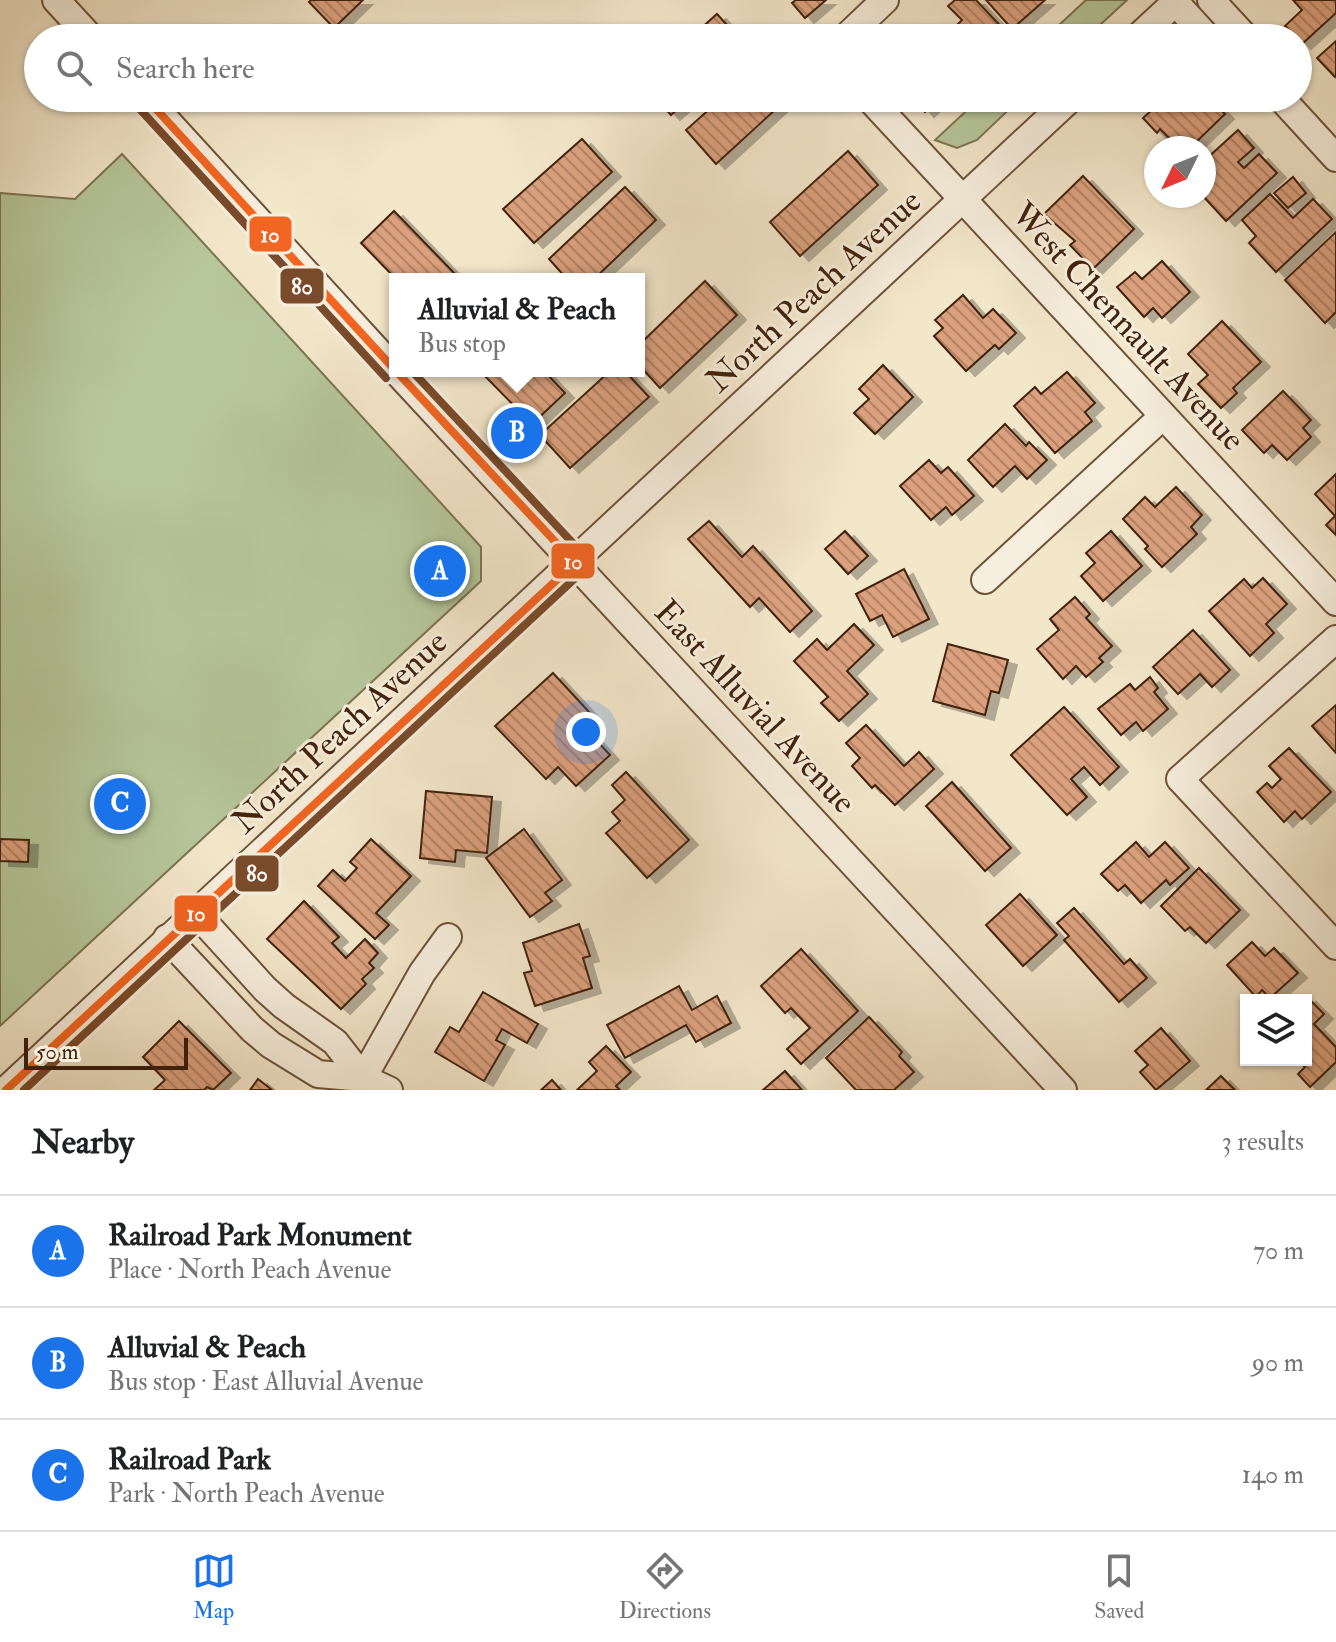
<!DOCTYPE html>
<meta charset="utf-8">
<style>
body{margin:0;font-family:"IM FELL Double Pica",serif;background:#f2f2f2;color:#202124}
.controls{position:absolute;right:24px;bottom:24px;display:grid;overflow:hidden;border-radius:0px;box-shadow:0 2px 6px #0004}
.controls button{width:72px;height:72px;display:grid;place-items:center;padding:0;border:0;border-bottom:2px solid #e0e0e0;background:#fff;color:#202124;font:40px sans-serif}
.compass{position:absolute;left:1144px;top:136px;width:72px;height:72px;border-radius:50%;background:#fff;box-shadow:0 2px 6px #0004;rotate:227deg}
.scale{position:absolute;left:24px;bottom:20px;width:164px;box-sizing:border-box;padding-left:8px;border:4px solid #41220a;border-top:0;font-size:22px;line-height:28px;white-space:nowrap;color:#41220a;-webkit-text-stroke:6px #f7efdd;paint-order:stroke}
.you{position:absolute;left:586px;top:732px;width:28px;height:28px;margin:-20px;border:6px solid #fff;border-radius:50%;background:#1a73e8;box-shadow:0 0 0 12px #1a73e833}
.badge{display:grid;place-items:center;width:52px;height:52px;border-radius:50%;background:#1a73e8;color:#fff;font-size:26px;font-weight:700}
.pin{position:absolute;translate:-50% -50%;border:4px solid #fff;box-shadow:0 2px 8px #0006}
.popup{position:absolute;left:389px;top:273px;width:256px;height:104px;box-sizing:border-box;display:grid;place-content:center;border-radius:0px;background:#fff;filter:drop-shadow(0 2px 6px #0005);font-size:26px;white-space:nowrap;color:#757577}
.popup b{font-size:30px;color:#202124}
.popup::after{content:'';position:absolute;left:50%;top:100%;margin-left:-16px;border:16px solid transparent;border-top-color:#fff}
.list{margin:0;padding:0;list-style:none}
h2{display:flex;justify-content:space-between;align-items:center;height:104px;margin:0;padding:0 32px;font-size:34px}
h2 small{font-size:26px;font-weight:400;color:#757577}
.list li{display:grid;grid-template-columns:52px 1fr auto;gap:24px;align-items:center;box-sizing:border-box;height:112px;padding:0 32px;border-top:2px solid #e0e0e0}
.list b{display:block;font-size:30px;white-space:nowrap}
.list p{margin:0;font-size:26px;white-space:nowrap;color:#757577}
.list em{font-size:26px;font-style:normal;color:#757577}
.icon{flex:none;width:44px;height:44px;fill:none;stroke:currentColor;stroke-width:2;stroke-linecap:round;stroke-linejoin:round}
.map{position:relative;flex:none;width:1336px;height:1090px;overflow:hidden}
.search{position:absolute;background:#fff;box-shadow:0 2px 6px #0004;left:24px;right:24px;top:24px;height:88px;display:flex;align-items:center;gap:20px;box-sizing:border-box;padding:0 28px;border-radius:44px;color:#757577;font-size:30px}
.sheet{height:440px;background:#fff}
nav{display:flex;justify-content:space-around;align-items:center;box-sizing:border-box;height:112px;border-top:2px solid #e0e0e0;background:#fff;font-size:22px;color:#757577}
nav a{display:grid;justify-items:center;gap:4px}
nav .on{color:#1a73e8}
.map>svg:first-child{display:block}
.green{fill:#b6c79b;stroke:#7c7452;stroke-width:2}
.building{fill:url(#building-back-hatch);stroke:#41220a;stroke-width:2;filter:url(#shadow)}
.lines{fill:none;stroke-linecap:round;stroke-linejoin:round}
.minor-casing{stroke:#6e533a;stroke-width:30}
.minor{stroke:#f7efdd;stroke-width:26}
.bus-1-casing{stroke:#f7efdd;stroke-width:14}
.bus-2-casing{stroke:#f7efdd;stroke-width:14}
.bus-1{stroke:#f26522;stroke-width:8}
.bus-2{stroke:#7a4b2a;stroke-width:8}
.labels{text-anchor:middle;stroke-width:6;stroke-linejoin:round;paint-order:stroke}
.street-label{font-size:34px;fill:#41220a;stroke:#f7efdd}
.line-badge{stroke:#f7efdd;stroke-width:3}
.badge-label{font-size:22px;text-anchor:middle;font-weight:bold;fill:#fff}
</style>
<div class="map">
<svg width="1336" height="1090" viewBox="0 0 1336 1090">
<defs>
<pattern id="building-back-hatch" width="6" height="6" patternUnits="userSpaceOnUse" patternTransform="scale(2)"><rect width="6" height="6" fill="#dba17e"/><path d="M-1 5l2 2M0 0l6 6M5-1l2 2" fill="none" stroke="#b38365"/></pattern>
<filter id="shadow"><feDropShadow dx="9" dy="5" stdDeviation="0" flood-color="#0004"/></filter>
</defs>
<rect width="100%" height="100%" fill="#f3e7ca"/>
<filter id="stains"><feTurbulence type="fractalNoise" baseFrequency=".0025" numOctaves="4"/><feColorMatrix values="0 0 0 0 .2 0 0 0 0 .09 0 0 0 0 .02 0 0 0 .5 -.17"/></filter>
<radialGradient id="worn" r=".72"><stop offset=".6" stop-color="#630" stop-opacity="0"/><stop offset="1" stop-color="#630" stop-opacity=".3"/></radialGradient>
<g class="green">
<polygon points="1086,0 1127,0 1086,38 1045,38"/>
<polygon points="980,98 1021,98 977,140 957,148 935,140"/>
<polygon points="122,154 481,547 481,581 0,1026 0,193 75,199"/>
</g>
<g class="building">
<polygon points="311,0 363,0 334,28 309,2"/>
<polygon points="796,0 826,0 805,18 792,3"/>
<polygon points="955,0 976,0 1009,35 1006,38 944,38 962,20 948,6"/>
<polygon points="986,0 1045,0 1012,29"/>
<polygon points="1293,0 1336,0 1336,13 1302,44 1285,26 1302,10"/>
<polygon points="717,14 739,38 690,38"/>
<polygon points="923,30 930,38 914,38"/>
<polygon points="1336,41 1336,75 1335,77 1317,58"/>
<polygon points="656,98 690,98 671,115"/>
<polygon points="722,98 788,98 716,164 686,130"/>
<polygon points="913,98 940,98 925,112"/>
<polygon points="1165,98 1193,98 1200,105 1209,98 1225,114 1190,148 1179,148 1160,129 1157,133 1143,118"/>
<polygon points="1238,130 1254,148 1238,162 1244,168 1259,154 1277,173 1226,221 1203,196 1204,161"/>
<polygon points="582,139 612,172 534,243 503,209"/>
<polygon points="848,151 878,185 800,256 770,222"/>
<polygon points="1083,176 1134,229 1093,269 1070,245 1075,241 1044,214"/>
<polygon points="1293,177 1306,193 1288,208 1274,193"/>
<polygon points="625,187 656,220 594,279 567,279 549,259"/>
<polygon points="1270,194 1293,218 1313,199 1332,219 1276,272 1249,243 1256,236 1242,220"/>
<polygon points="394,211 460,279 396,279 361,243"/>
<polygon points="1336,232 1336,312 1325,323 1285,280"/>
<polygon points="1162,261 1190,292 1162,318 1153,308 1144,317 1117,287 1135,272 1142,279"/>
<polygon points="705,281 737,315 660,388 639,365 639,345"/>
<polygon points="963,295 983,318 993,309 1016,333 999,349 995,345 966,371 934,336 943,328 935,320"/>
<polygon points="1222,321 1261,362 1233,388 1237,393 1221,408 1198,384 1208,375 1188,354"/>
<polygon points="883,365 913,397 875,434 854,413 869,399 859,389"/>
<polygon points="480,371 544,371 565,393 532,424"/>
<polygon points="610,371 625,371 649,397 570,468 540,435"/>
<polygon points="1067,372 1095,403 1085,412 1092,421 1055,453 1014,406 1035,387 1041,394"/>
<polygon points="1283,391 1311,420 1303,428 1311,437 1287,460 1272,445 1264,453 1242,430"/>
<polygon points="1005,424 1026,446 1029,442 1047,460 1027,479 1015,466 993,487 968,460"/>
<polygon points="929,460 941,473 948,467 974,496 952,515 946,507 931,520 900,486"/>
<polygon points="1336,474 1336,535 1326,525 1335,516 1315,494"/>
<polygon points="1176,487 1202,515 1191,527 1197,534 1162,567 1145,549 1148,546 1123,519 1145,497 1155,507"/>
<polygon points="709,521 742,557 753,546 812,611 790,632 759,598 750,607 688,539"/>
<polygon points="845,531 868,556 848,574 825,549"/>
<polygon points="1111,531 1142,566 1103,601 1081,576 1095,563 1086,553"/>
<polygon points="904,569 929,619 893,637 882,615 870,621 856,594"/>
<polygon points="1263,578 1287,604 1266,624 1274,633 1250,656 1209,611 1244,579 1252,588"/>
<polygon points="1075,597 1090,614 1086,618 1112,646 1099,658 1103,662 1086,677 1076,666 1063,679 1037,649 1059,630 1050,619"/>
<polygon points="854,624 874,645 847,671 868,694 839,721 821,703 828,697 794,661 817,639 827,650"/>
<polygon points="1193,630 1230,670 1212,687 1200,674 1178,694 1153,667"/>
<polygon points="948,644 1008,660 999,693 991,691 985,715 933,701"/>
<polygon points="553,673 590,713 580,723 610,755 576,786 558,767 546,779 495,726"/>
<polygon points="1150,677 1158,688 1154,692 1168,709 1143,731 1136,722 1121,735 1098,709 1130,684 1135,690"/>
<polygon points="1336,705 1336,753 1312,726"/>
<polygon points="1064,707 1119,767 1100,785 1084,767 1071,779 1087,797 1067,815 1011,755"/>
<polygon points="866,725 904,766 919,752 934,769 895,805 875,785 872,788 852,766 860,758 846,743"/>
<polygon points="1289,748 1331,792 1302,819 1295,811 1284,822 1257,792 1267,783 1272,788 1281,779 1269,766"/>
<polygon points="626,772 689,840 647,878 606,833 620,821 612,812 625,800 612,785"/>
<polygon points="952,782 1011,848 985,871 926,806"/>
<polygon points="426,791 492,797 487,853 456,850 455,862 420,858"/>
<polygon points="524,829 562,880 545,893 552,901 530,917 486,858"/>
<polygon points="0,839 29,840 28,862 0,861"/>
<polygon points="371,839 411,876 376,913 389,925 375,939 318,886 333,870 345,881 357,868 350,862"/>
<polygon points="1136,842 1149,857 1165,842 1189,868 1170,885 1166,880 1141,903 1125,885 1118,891 1101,874"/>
<polygon points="1199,868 1240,910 1206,943 1190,927 1185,931 1161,906"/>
<polygon points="1020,894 1057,935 1023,966 986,925"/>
<polygon points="304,901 339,937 332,943 346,958 365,939 378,953 369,963 374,968 362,979 366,984 341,1009 267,939"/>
<polygon points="1074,908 1124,964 1130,959 1147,978 1119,1002 1064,940 1069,936 1057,923"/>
<polygon points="579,924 590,956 583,958 592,988 535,1006 524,973 532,971 523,943"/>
<polygon points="1252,942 1265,956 1274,948 1298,973 1270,998 1262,990 1256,997 1227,965"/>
<polygon points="801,949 858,1011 801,1064 787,1049 810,1028 791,1008 785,1013 761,986"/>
<polygon points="679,986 692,1010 717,996 731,1023 696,1042 686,1025 625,1058 607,1025"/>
<polygon points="483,992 538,1024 527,1043 502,1029 496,1040 505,1045 484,1081 435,1052 450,1027 459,1032"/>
<polygon points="1307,997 1324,1014 1314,1024 1336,1047 1336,1062 1310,1087 1298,1074 1305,1067 1298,1060 1306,1060 1306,1000 1304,1000"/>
<polygon points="869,1017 902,1052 899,1056 914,1072 894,1090 856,1090 826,1058"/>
<polygon points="179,1021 231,1073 213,1090 207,1087 204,1090 154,1090 165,1080 143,1057"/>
<polygon points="1161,1028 1190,1061 1156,1090 1140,1072 1148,1065 1135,1051"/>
<polygon points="606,1046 631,1072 616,1086 620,1090 577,1090 597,1071 589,1062"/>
<polygon points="785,1071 802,1090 763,1090"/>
<polygon points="1221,1076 1235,1090 1206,1090"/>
<polygon points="258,1079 272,1090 250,1090"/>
<polygon points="552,1080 561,1090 541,1090"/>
</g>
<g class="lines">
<g class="minor-casing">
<g id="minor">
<polyline points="56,0 91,38"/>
<polyline points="1211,0 1246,38"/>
<polyline points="1175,2 1208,38"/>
<polyline points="845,38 885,0"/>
<polyline points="1137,38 1178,0"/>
<polyline points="146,98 395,370"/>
<polyline points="869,98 1336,602"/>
<polyline points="1281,98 1336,158"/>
<polyline points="396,371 1063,1090"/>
<polyline points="985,580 1163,416"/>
<polyline points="1336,639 1180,779 1336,946"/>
<polyline points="196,913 265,989 284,1006 335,1042 363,1078"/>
<polyline points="167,938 252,1029 271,1045 318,1074 363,1078 389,1090"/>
<polyline points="363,1078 422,973 448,937"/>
<polyline points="6,1090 1071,98"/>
</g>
</g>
<use href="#minor" class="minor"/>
<g class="bus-1-casing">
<g id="bus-1">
<polyline points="146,98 395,370"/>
<polyline points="6,1090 575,563 396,371"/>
</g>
</g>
<g class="bus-2-casing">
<g id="bus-2">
<polyline points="137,106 386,378"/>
<polyline points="24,1090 585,569 587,561 584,555 412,371"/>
</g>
</g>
<use href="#bus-1" class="bus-1"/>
<use href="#bus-2" class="bus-2"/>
</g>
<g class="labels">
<g class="street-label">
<text transform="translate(813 290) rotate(-43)" y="12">North Peach Avenue</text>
<text transform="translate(1129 326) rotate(47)" y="12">West Chennault Avenue</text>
<text transform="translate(756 706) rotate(47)" y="12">East Alluvial Avenue</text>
<text transform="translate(339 731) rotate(-43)" y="12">North Peach Avenue</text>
</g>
</g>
<g class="line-badge">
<rect x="248" y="215" width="45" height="38" rx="8" fill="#f26522"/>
<rect x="279" y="267" width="46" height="38" rx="8" fill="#7a4b2a"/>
<rect x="550" y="542" width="46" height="38" rx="8" fill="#f26522"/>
<rect x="234" y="854" width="46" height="39" rx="8" fill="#7a4b2a"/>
<rect x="173" y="894" width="46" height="39" rx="8" fill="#f26522"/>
</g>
<g class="badge-label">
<text x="270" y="242">10</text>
<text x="302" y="294">80</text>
<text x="573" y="569">10</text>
<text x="257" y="881">80</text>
<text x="196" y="921">10</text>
</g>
<rect width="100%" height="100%" filter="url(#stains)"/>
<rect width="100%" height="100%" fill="url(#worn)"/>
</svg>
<div class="controls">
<button><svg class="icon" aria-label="layers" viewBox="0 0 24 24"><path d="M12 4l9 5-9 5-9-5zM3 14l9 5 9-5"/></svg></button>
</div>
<svg class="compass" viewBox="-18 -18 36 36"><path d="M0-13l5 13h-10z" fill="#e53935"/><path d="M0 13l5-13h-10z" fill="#757577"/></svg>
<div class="scale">50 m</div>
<div class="you"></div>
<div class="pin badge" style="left:440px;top:571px">A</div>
<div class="pin badge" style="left:517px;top:433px">B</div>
<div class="popup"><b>Alluvial &amp; Peach</b>Bus stop</div>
<div class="pin badge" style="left:120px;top:804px">C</div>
<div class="search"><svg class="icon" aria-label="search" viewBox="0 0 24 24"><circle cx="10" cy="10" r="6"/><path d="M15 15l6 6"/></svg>Search here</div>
</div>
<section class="sheet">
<h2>Nearby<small>3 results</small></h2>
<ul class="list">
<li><span class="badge">A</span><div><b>Railroad Park Monument</b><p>Place · North Peach Avenue</p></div><em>70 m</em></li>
<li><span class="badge">B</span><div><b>Alluvial &amp; Peach</b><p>Bus stop · East Alluvial Avenue</p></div><em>90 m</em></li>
<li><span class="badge">C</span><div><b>Railroad Park</b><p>Park · North Peach Avenue</p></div><em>140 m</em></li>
</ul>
</section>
<nav>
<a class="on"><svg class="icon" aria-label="map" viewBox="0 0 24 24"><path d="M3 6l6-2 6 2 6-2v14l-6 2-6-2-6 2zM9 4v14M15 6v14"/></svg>Map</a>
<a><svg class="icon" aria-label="directions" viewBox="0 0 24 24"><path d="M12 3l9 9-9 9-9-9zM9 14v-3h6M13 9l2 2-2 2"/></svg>Directions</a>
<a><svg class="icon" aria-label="saved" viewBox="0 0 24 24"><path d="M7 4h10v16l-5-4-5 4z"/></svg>Saved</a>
</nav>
